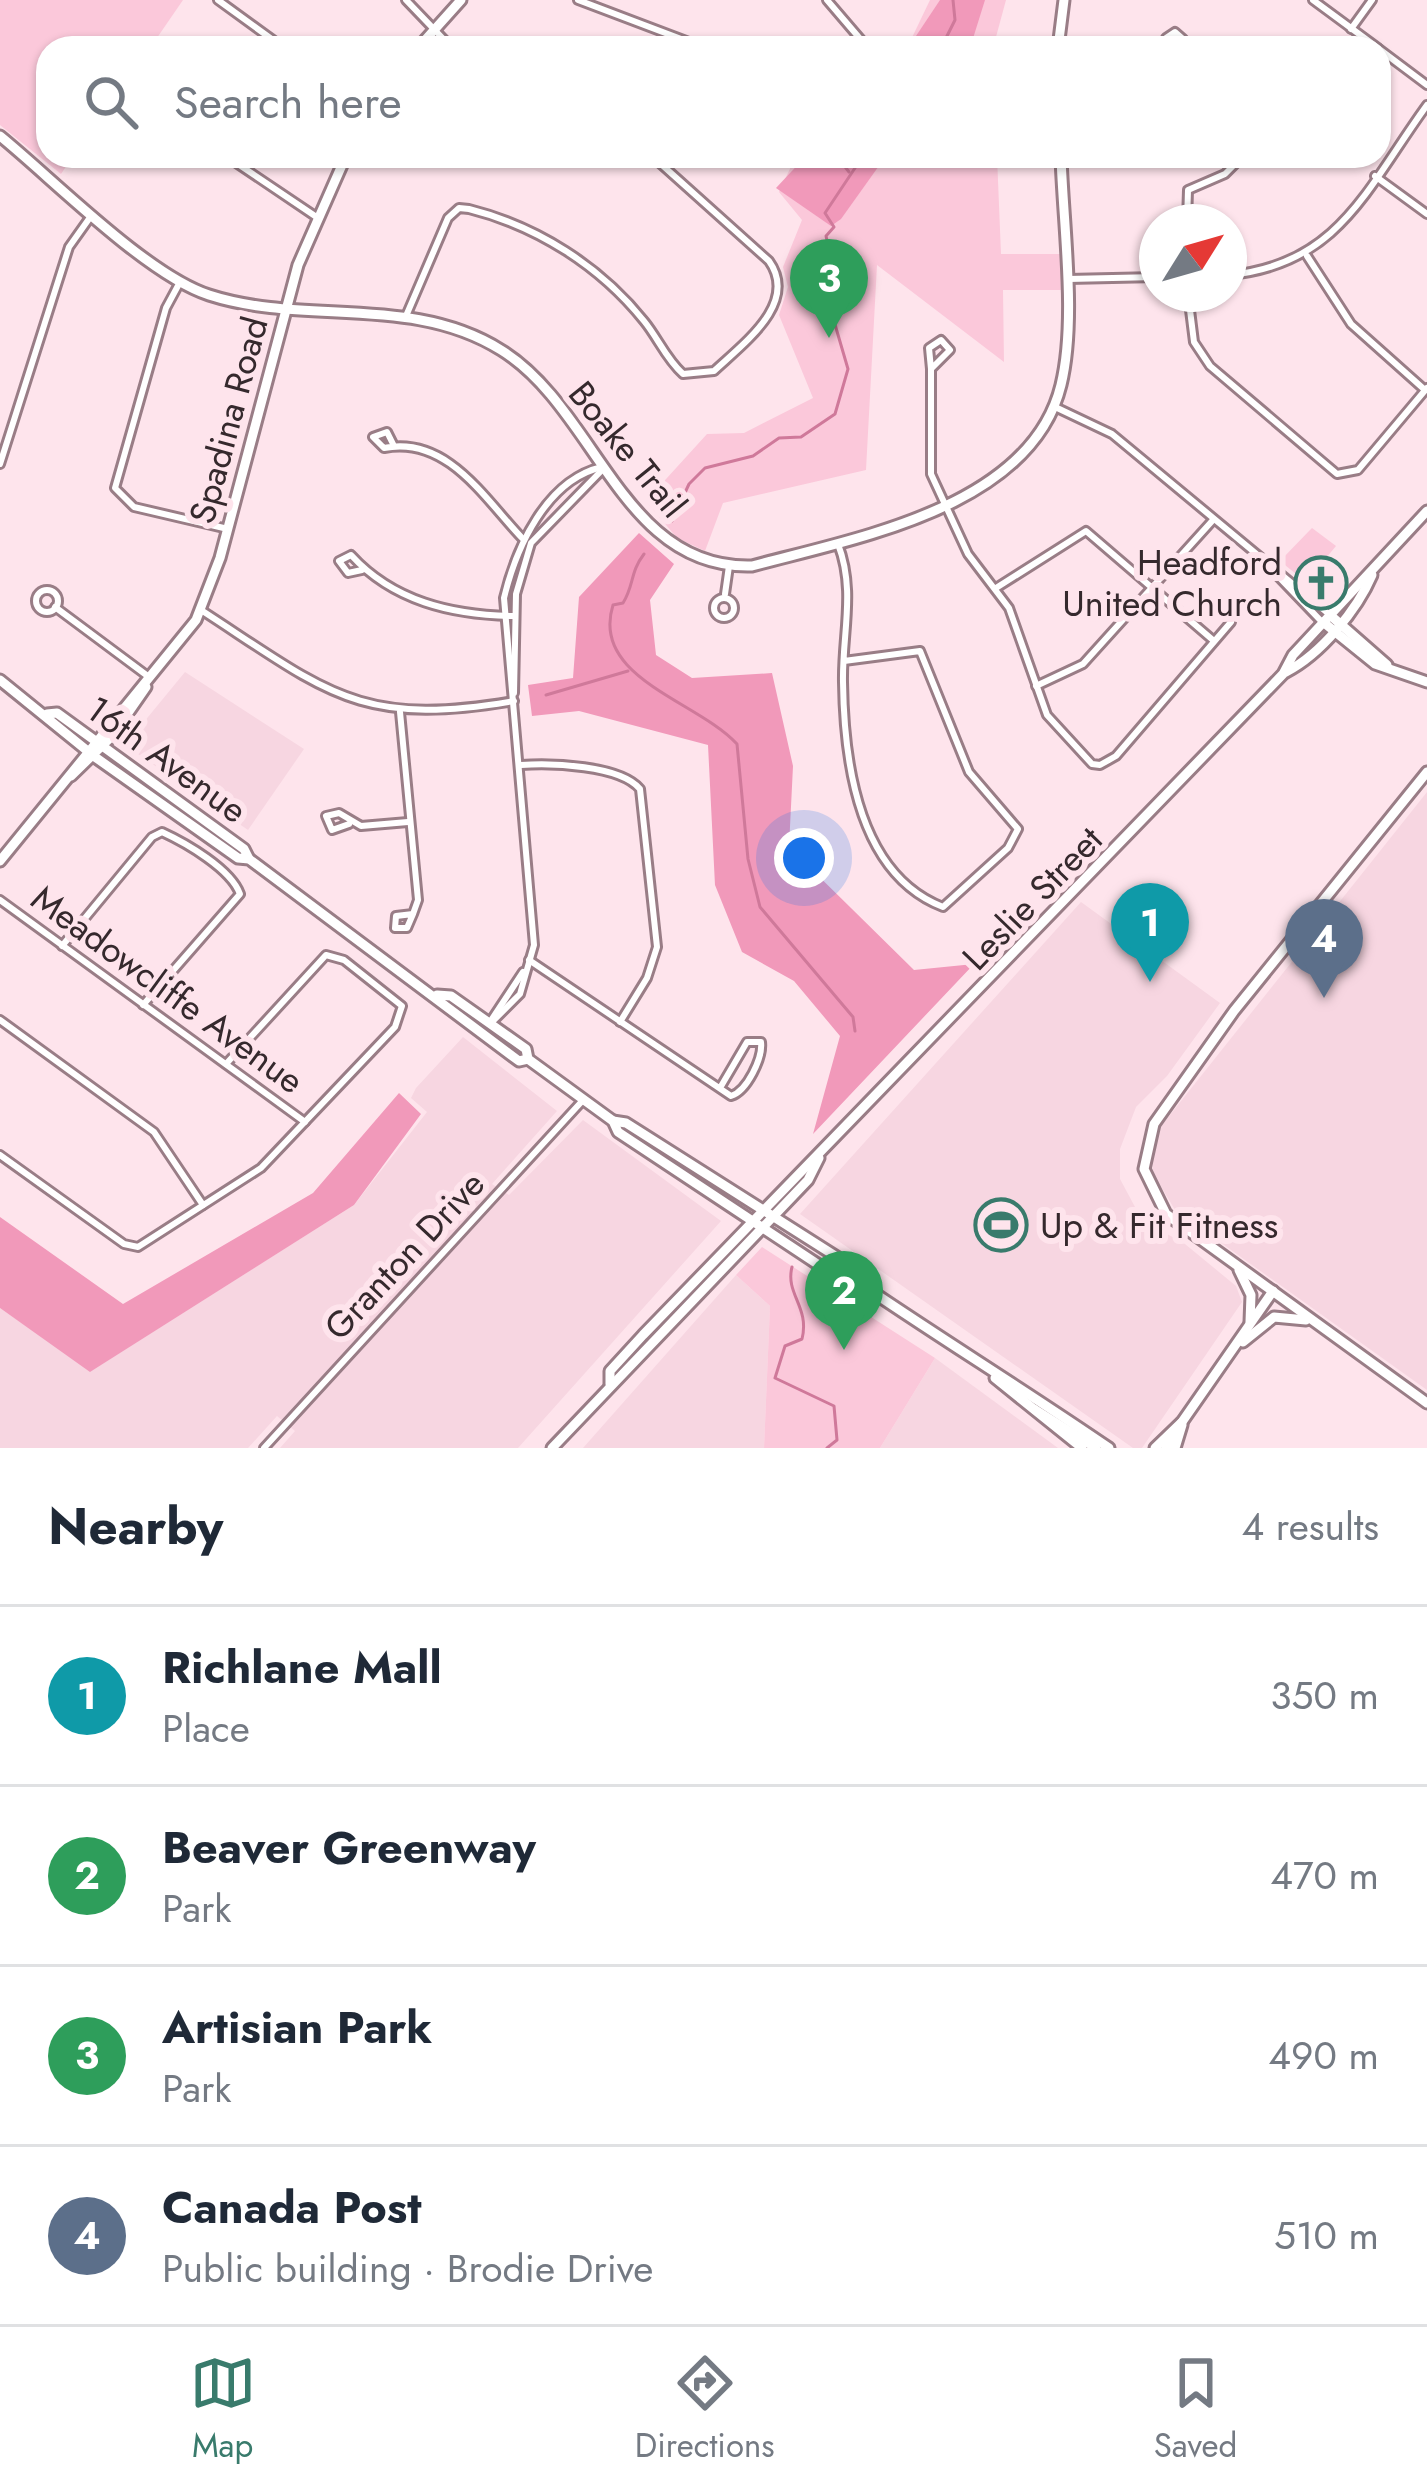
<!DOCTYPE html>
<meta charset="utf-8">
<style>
body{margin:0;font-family:Jost,sans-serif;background:#f2f2f3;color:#1f2937}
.compass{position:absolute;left:1139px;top:204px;width:108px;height:108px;border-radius:50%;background:#fff;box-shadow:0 3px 9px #0004;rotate:53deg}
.you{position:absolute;left:804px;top:858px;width:42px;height:42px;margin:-30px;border:9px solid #fff;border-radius:50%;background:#1a73e8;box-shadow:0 0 0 18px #1a73e833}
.badge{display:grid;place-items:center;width:78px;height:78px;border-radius:50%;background:#397b6c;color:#fff;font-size:39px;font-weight:700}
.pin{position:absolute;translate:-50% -99px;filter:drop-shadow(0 3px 6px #0008)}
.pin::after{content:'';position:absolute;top:63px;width:42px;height:36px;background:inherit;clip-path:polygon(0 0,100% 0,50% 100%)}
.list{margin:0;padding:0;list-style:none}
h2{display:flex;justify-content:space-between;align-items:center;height:156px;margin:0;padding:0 48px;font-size:51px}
h2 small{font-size:39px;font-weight:400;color:#747a83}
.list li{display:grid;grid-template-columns:78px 1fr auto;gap:36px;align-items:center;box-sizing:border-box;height:180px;padding:0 48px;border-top:3px solid #e0e1e3}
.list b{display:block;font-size:45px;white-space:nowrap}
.list p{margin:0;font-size:39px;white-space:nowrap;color:#747a83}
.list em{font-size:39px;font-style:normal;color:#747a83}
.icon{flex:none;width:66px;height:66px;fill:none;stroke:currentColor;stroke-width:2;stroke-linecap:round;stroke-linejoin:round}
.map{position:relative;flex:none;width:1427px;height:1448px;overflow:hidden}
.search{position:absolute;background:#fff;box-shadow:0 3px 9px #0004;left:36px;right:36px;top:36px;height:132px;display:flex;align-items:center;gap:30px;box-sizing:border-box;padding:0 42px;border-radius:36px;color:#747a83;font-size:45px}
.sheet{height:876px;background:#fff}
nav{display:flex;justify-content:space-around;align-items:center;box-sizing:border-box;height:168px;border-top:3px solid #e0e1e3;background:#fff;font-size:33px;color:#747a83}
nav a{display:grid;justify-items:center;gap:6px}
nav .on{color:#397b6c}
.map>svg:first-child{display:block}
.built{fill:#f7d6e1}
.green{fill:#fbc8da}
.forest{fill:#f199ba}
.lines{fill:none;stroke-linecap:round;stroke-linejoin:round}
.stream{stroke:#cf799a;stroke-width:3}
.minor-casing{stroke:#997d86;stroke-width:12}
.tertiary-casing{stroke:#997d86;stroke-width:15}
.secondary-casing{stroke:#997d86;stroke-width:15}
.minor{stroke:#fff;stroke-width:6}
.tertiary{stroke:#fff;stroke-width:9}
.secondary{stroke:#fff;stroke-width:9}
.labels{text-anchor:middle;stroke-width:12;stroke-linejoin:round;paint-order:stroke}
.street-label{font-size:36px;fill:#35292d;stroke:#fee4ec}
.poi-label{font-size:36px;fill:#35292d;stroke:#fee4ec;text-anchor:end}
</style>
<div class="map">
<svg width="1427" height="1448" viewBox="0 0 1427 1448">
<rect width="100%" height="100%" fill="#fee4ec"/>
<g class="built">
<polygon points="185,672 304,749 248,830 125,745"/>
<polygon points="1427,792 1427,1390 1175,1210 1154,1175 1150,1156 1158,1130"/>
<polygon points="1081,902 1220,1003 1167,1076 1136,1107 1120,1149 1120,1179 1142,1220 1185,1244 1236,1286 1242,1302 1142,1448 1133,1448 800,1214"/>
<polygon points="463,1037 557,1111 492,1184 509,1195 583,1120 721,1221 518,1448 280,1448 295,1431 277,1416 248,1448 0,1448 0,1308 91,1371 354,1205 427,1112 411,1098 416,1088"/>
<polygon points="736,1275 770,1306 764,1448 583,1448"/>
<polygon points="935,1358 1058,1448 880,1448"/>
</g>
<g class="green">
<polygon points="0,0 183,0 150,48 48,48 48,156 73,156 61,174 0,125"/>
<polygon points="930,0 1006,0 993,48 907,48"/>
<polygon points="796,156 997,156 1001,254 1064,254 1065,290 1003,290 1004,362 877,265 866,470 723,503 705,551 677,538 646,501 707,434 744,433 813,398 779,315 788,287 783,267 802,220 779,192"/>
<polygon points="1312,528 1336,546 1306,582 1280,561"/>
<polygon points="762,1247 935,1358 880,1448 764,1448 770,1306 736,1275"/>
</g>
<g class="forest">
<polygon points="940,0 985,0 970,48 908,48"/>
<polygon points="806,156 886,156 841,219 831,226 776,188"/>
<polygon points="639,533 674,564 650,600 656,655 692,678 772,673 793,766 789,847 914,970 974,964 813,1134 840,1036 794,981 742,952 715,885 708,745 579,711 532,716 528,685 573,678 579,597"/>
<polygon points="399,1093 421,1114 354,1205 90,1372 0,1308 0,1217 123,1304 313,1193"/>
</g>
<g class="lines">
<g class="stream">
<polyline points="941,48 955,20 953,0"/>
<polyline points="837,156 849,172"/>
<polyline points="672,521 689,484 705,468 753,456 779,438 801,437 835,414 848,369 829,304 836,281 826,236 834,227 825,213 863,156"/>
<path d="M644 554C630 572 634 586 623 603L613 605C590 678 698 701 737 744L748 859 760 907 853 1017 855 1031"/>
<polyline points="546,695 628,671"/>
<path d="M792 1267C785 1294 810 1307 802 1339L785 1346 775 1378 834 1406 837 1440 827 1448"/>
</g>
<g class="minor-casing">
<g id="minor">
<polyline points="218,0 284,48"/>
<polyline points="406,0 452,48"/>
<polyline points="578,0 705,48"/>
<polyline points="827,0 868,48"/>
<polyline points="1313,0 1378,48"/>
<polyline points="1351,29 1372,0"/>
<polyline points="1166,48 1166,38 1175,32 1183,39 1179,48"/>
<polyline points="1379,49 1427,85"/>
<polyline points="226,156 315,216"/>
<polyline points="1375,176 1427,214"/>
<polyline points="1187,222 1188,190 1225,174 1243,156"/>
<polyline points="1307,256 1351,324 1425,390"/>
<path d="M1229 275C1339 265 1368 186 1427 105"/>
<polyline points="1068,279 1157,277"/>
<polyline points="180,282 166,308 115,488 134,507 228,529"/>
<polyline points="1188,294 1194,342 1210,366 1337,474 1358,470 1427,388"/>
<path d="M406 316 448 218 459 208 469 209C537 226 600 266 644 321 658 338 666 359 683 374L714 371C744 343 799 303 769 261L652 156"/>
<polyline points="931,369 929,348 941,340 950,350 931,369 931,474 968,554 1009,608 1047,715 1092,764 1100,765 1116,756 1231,622"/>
<polyline points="1053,406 1112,434 1330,615"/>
<path d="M394 446 387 432 373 437 384 448C448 435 486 501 523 539"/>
<polyline points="0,464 69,247 91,216"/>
<path d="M838 544C856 591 842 634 843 682 844 761 858 874 943 907L1008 848 1018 829 969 772 920 651 844 661"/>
<path d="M362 570 348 573 339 561 351 555C393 601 451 615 513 616"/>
<polyline points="1273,571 1322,622"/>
<polyline points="996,588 1086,531 1214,641"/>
<circle cx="47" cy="601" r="11"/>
<polyline points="725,594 729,566"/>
<circle cx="724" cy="608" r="10"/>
<polyline points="55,607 149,677"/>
<path d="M201 610C326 691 358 728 514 701"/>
<polyline points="1036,686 1083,664 1213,520"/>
<polyline points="514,693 516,594 531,543 603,469"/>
<polyline points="400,712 418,900 413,914 396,916 395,928 407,928 413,914"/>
<path d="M521 765C551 763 620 765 640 789L657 947 647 978 620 1022"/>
<polyline points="349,824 332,830 326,816 339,813 361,826 408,822"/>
<polyline points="0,900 305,1122"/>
<path d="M62 946 152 837 162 832C186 843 231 869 240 894L143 1005"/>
<path d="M529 960 731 1096C747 1091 763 1058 761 1042H747L720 1088"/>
<polyline points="0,1020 154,1132 203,1205"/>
<polyline points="490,1022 523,972"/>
<path d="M490 1024 520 994 534 945 504 598C516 548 546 480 602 467"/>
<polyline points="0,1155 124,1244 138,1247 261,1168 395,1027 402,1006 344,960 326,955 226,1064"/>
<polyline points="264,1448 584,1099"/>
</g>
</g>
<g class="tertiary-casing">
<g id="tertiary">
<polyline points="418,48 461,0"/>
<polyline points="1058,48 1064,0"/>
<path d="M0 136C54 180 147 275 209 295 305 326 412 294 501 350 597 409 622 570 752 566 855 538 1031 508 1061 385 1077 320 1063 224 1061 156"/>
<polyline points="1330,615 1387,665"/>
<polyline points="1323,622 1375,664 1427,682"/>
<polyline points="1427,772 1234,1011 1154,1124 1144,1169 1166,1214 1427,1403"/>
<polyline points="71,776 112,736 146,687"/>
<polyline points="0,861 196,620 220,558 298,265 346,156"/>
<polyline points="1239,1270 1251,1295 1250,1322"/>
<polyline points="1243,1342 1274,1317 1306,1320"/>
<polyline points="1155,1448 1182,1422 1273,1291"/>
<polyline points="1175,1448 1182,1425"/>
</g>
</g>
<g class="secondary-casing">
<g id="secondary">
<path d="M1286 672C1321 654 1357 610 1372 575"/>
<polyline points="0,680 95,757 238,858 249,859 519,1061 528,1059"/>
<polyline points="47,714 57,713 244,849 249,859"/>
<polyline points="437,995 451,996 526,1049 528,1059 613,1121 618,1132 831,1273 849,1276"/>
<path d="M613 1121 626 1123 837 1257 849 1276C935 1335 1023 1389 1109 1448"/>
<polyline points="995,1378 1082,1448"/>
<polyline points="610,1384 610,1371 643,1335 1283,674 1293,655 1427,511"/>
<polyline points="1034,1409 1096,1448"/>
<polyline points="552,1448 808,1180 819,1158"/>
<polyline points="1166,1448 1182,1422"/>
</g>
</g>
<use href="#minor" class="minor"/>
<use href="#tertiary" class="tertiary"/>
<use href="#secondary" class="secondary"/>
</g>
<defs>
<g id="church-ring" transform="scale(2.7)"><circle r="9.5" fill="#fee4ec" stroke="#397b6c" stroke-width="1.5"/><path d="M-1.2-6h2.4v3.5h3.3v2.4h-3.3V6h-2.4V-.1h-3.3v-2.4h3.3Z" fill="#397b6c"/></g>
<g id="stadium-ring" transform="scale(2.7)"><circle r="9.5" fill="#fee4ec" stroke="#397b6c" stroke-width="1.5"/><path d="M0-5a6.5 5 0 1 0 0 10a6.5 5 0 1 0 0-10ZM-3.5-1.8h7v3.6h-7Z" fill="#397b6c"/></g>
</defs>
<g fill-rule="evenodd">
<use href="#church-ring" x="1321" y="583"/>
<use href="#stadium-ring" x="1001" y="1225"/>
</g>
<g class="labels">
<g class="street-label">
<text transform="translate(228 420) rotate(-75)" y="13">Spadina Road</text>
<text transform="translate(628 449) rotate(51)" y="13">Boake Trail</text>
<text transform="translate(167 759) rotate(36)" y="13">16th Avenue</text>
<text transform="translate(1032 898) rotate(-46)" y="13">Leslie Street</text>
<text transform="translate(168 989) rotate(36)" y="13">Meadowcliffe Avenue</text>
<text transform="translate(404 1255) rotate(-47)" y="13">Granton Drive</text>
</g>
<g class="poi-label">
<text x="1282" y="575">Headford<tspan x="1282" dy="41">United Church</tspan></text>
<text x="1040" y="1238" text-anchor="start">Up &amp; Fit Fitness</text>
</g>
</g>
</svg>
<svg class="compass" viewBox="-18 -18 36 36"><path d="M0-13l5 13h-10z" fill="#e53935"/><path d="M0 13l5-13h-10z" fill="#747a83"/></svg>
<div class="you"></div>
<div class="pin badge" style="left:1150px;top:982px;background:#0f9aa8">1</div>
<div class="pin badge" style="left:844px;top:1350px;background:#2e9e5b">2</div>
<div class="pin badge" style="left:829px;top:338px;background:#2e9e5b">3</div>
<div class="pin badge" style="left:1324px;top:998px;background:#5c6f8a">4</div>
<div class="search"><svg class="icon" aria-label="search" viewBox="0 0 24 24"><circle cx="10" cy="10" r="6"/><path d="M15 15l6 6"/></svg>Search here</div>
</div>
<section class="sheet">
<h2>Nearby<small>4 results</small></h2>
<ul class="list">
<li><span class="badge" style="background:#0f9aa8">1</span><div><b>Richlane Mall</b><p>Place</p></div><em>350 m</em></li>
<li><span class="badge" style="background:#2e9e5b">2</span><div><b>Beaver Greenway</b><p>Park</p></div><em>470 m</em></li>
<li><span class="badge" style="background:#2e9e5b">3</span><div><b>Artisian Park</b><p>Park</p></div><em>490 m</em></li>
<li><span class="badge" style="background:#5c6f8a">4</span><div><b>Canada Post</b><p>Public building · Brodie Drive</p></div><em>510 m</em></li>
</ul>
</section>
<nav>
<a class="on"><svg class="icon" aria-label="map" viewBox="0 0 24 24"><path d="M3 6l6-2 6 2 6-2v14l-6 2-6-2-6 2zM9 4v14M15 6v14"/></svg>Map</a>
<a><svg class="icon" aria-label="directions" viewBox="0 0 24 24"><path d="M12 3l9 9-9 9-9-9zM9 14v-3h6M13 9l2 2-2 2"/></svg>Directions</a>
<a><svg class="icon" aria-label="saved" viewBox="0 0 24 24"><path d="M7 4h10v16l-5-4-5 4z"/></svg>Saved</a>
</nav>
